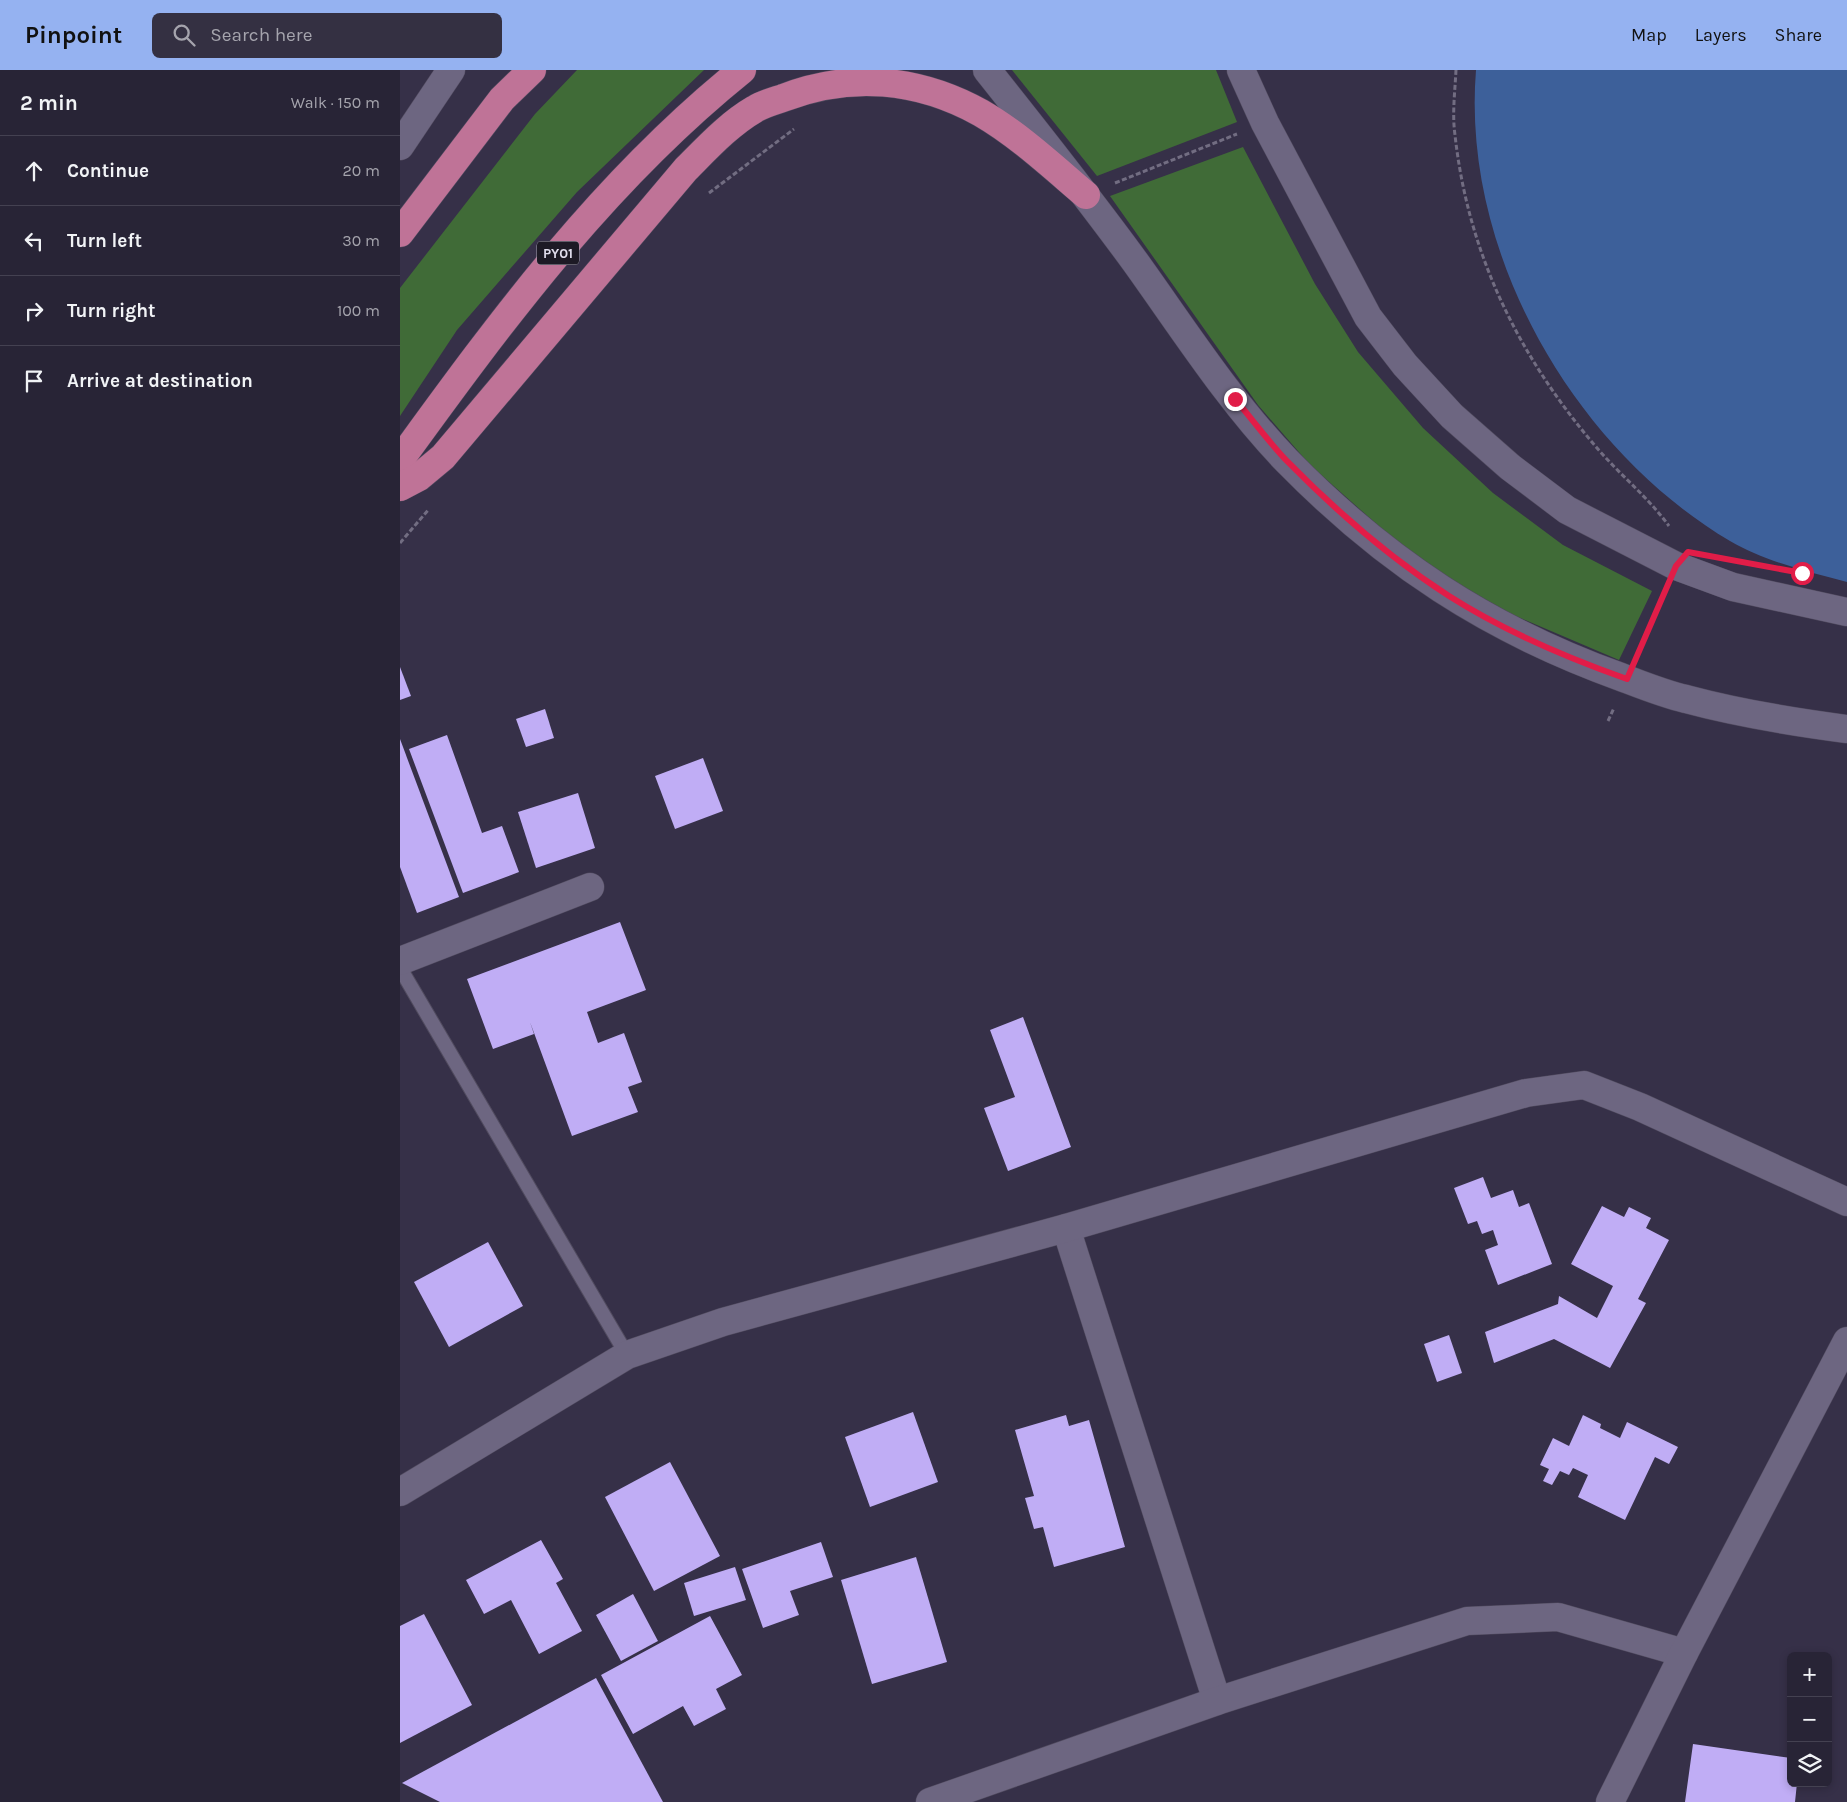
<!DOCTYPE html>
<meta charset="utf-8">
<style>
body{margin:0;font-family:Karla,sans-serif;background:#343042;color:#f1f3f6}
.controls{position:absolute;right:15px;bottom:15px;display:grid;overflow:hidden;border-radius:8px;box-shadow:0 2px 8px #0003}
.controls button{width:45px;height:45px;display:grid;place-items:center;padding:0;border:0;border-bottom:1px solid #444151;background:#282436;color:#f1f3f6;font:25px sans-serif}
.stop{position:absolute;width:15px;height:15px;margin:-11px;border:4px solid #e11d48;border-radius:50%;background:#fff}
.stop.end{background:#e11d48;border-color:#fff;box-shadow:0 1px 5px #0008}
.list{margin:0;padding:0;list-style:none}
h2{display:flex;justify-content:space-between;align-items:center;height:65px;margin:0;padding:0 20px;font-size:21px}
h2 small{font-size:16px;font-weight:400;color:#a5a4ad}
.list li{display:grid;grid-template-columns:32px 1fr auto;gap:15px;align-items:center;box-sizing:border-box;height:70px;padding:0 20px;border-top:1px solid #444151}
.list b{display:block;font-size:19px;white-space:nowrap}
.list em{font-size:16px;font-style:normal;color:#a5a4ad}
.icon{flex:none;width:28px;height:28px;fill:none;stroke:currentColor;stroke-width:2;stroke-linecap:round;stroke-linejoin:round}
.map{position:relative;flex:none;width:1447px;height:1732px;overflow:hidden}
header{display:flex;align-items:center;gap:30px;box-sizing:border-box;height:70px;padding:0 25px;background:#95b2f1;color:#111}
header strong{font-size:24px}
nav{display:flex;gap:28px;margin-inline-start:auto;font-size:18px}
.search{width:350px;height:45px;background:#343042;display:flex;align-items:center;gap:12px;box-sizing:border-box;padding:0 18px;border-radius:8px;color:#a5a4ad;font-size:19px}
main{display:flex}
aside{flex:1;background:#282436}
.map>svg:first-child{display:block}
.green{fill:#406b37}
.water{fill:#3d609a}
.building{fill:#c0adf5}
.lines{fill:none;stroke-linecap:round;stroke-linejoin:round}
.lane-casing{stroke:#514b5f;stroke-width:16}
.street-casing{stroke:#514b5f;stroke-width:29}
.secondary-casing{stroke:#514b5f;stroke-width:29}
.highway-casing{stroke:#514b5f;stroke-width:29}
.path{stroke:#726d82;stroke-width:3;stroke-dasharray:5 2.5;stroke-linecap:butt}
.lane{stroke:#6d6681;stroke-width:14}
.street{stroke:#6d6681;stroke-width:28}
.secondary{stroke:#6d6681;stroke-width:28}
.highway{stroke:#bf7397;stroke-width:28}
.route{stroke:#e11d48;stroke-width:6}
.labels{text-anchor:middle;stroke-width:5;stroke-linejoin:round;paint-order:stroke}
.shield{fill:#1d1a25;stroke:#a6a3b1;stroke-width:1}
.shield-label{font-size:14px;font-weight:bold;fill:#e1deed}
</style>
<header>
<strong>Pinpoint</strong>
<div class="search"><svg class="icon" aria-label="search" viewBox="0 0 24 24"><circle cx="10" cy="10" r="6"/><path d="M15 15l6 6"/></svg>Search here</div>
<nav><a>Map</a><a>Layers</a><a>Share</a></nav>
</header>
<main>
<aside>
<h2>2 min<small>Walk · 150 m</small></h2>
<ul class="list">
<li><svg class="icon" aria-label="ahead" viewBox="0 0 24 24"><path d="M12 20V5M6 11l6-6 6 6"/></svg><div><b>Continue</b></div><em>20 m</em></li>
<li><svg class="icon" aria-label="left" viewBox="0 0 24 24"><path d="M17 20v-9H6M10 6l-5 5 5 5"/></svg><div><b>Turn left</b></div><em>30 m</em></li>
<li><svg class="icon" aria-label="right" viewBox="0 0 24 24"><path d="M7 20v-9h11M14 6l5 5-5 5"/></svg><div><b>Turn right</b></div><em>100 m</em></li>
<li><svg class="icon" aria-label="arrive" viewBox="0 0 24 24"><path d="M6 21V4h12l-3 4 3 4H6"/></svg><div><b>Arrive at destination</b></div></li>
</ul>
</aside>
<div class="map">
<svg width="1447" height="1732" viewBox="0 0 1447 1732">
<rect width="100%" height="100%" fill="#363048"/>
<g class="green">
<polygon points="177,0 304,0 177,122 57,260 0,346 0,218 135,44"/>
<polygon points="612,0 816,0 837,52 697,106"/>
<polygon points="843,77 915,214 958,282 1023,358 1093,423 1163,475 1252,521 1219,590 1111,544 1053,511 990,466 910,395 858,335 710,126"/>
</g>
<path class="water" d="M1076 0H1447V512C1409 502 1364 491 1330 471 1174 379 1061 183 1076 0Z"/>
<g class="building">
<polygon points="0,597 11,626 0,630"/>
<polygon points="145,639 154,668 126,677 116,649"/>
<polygon points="47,665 82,763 102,756 119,802 63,823 9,679"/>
<polygon points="0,669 59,827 17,843 0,797"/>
<polygon points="303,688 323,741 275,759 255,706"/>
<polygon points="178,723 195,778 136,798 118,742"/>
<polygon points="220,852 246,920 187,942 198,973 224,963 242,1012 228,1017 238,1042 172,1066 130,952 134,964 93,979 67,909"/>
<polygon points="623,947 671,1077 608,1101 584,1038 615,1027 590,960"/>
<polygon points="1083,1107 1091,1128 1113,1120 1119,1137 1129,1133 1152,1194 1098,1215 1085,1180 1098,1175 1093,1160 1082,1164 1077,1151 1068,1154 1054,1118"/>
<polygon points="1202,1136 1224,1147 1229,1137 1251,1148 1246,1158 1269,1170 1238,1229 1246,1233 1210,1298 1154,1269 1094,1293 1085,1262 1158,1234 1159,1226 1197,1248 1213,1216 1171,1194"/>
<polygon points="88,1172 123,1236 49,1277 14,1212"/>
<polygon points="1049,1265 1062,1303 1037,1312 1024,1274"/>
<polygon points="513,1342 538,1412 470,1437 445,1367"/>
<polygon points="666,1345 669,1356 689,1350 725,1477 654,1497 643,1457 634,1459 625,1428 634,1426 615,1360"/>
<polygon points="1183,1345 1201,1354 1200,1358 1220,1368 1227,1352 1278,1377 1269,1394 1255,1387 1225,1450 1178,1427 1188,1405 1173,1398 1169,1405 1160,1401 1152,1415 1143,1411 1149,1399 1140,1395 1153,1368 1169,1376"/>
<polygon points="270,1392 320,1486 254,1521 205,1427"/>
<polygon points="141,1470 163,1509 156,1513 182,1561 139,1584 111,1530 84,1544 66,1510"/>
<polygon points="421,1472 433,1507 390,1521 399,1545 363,1558 342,1499"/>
<polygon points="516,1487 547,1592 472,1614 441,1510"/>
<polygon points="335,1497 346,1530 294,1546 284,1513"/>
<polygon points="233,1524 258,1571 221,1591 196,1545"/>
<polygon points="24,1544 72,1635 0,1673 0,1556"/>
<polygon points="310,1546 342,1605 316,1619 326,1639 294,1656 283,1636 233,1664 201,1605"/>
<polygon points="196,1608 263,1732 40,1732 2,1713"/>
<polygon points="1293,1674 1391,1688 1391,1713 1397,1713 1395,1732 1285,1732"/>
</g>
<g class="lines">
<g class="lane-casing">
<polyline id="lane" points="0,898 227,1285"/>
</g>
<g class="street-casing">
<g id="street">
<polyline points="0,76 51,0"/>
<polyline points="0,891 190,817"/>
<polyline points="666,1158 817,1631"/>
<polyline points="0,1422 227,1285 323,1252 666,1158 1126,1023 1184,1015 1240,1037 1447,1132"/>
<polyline points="530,1732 817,1631 1067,1551 1158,1547 1284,1583"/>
<polyline points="1210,1732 1284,1583 1447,1271"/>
</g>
</g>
<g class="secondary-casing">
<g id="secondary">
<path d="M587 0C638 64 688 127 736 193 784 260 830 332 887 391 986 492 1088 559 1221 607 1242 615 1264 624 1286 629 1338 643 1393 652 1447 659"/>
<polyline points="841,0 865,53 968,247 1005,295 1052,346 1110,397 1167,440 1276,496 1333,517 1447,542"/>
</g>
</g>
<g class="highway-casing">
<g id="highway">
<polyline points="0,163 102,29 132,0"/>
<path d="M0 390C103 248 204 111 342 0"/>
<path d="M0 417 19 407 43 387 286 99C307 78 329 54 355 39 363 34 374 31 383 28 450 2 518 8 581 43 619 65 653 97 686 125"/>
</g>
</g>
<g class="path">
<path d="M1056 0C1055 21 1052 44 1055 65 1068 184 1119 287 1197 378 1220 405 1248 427 1269 456"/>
<polyline points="715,113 837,64"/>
<polyline points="309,123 394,59"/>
<polyline points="0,473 29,439"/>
<polyline points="1239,582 1264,524"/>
<polyline points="1208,651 1214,638"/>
</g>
<use href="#lane" class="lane"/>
<use href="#street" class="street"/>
<use href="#secondary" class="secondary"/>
<use href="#highway" class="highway"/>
</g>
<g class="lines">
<path class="route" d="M835 329C852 349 868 371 886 390 935 440 990 488 1049 526 1104 561 1165 587 1227 609L1276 496 1288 482 1402 503"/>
</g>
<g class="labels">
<rect class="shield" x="137" y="171.5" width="42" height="23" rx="4"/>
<g class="shield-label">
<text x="158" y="188">PY01</text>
</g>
</g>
</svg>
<div class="controls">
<button>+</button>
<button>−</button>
<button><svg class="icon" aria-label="layers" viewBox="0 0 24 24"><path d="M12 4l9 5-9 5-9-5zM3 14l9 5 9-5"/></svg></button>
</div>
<div class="stop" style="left:1402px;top:503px"></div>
<div class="stop end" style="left:835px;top:329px"></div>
</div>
</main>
